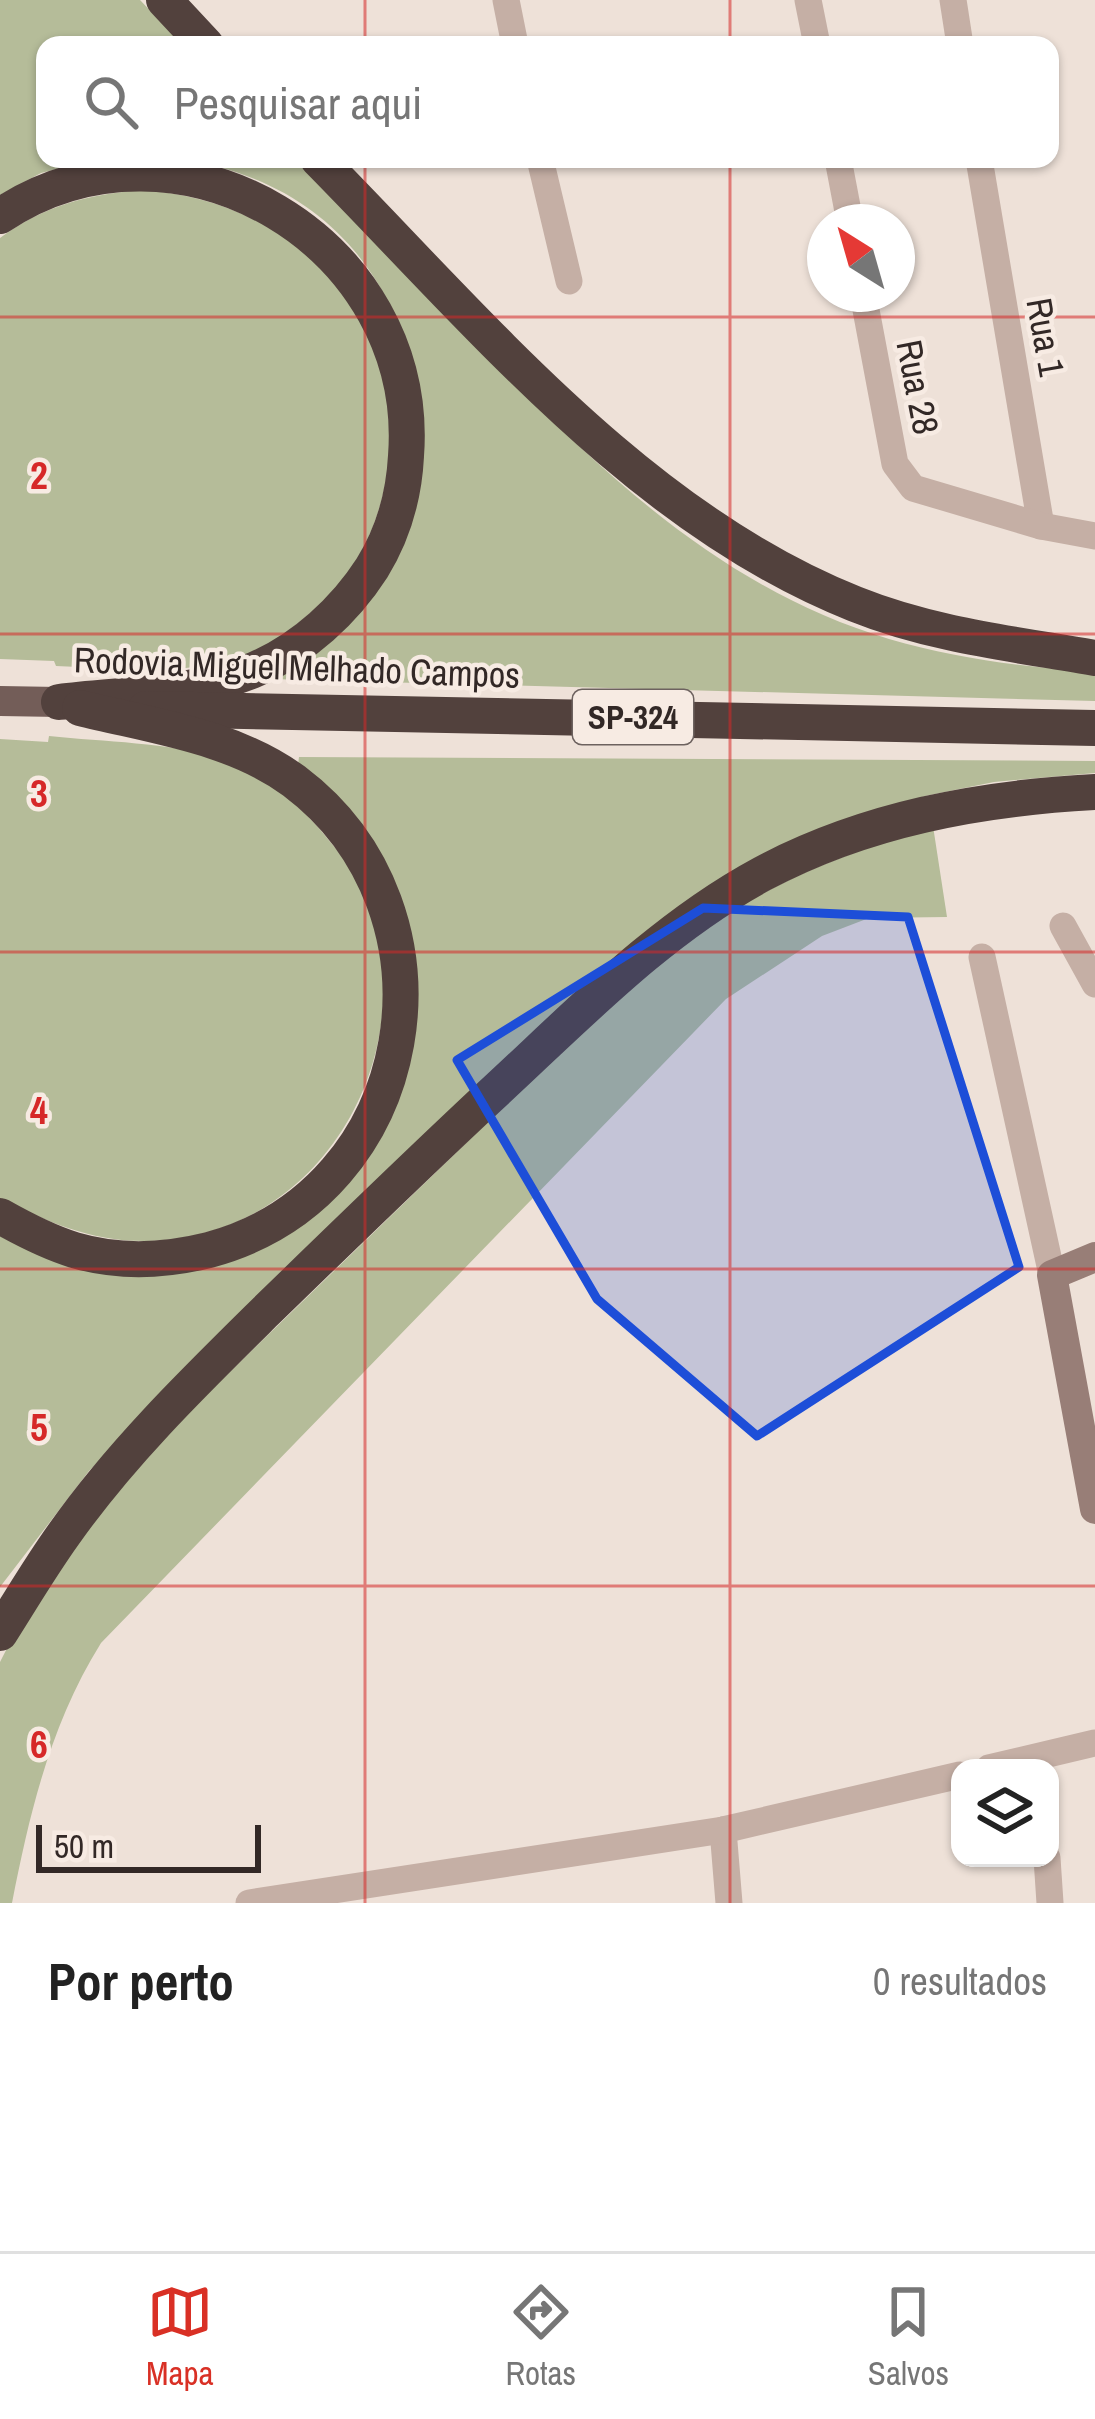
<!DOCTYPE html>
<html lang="pt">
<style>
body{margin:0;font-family:"Archivo Narrow",sans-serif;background:#f2f2f2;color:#222}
.controls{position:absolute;right:36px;bottom:36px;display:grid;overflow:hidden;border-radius:24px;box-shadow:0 3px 9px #0004}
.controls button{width:108px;height:108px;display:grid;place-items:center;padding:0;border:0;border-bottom:3px solid #e0e0e0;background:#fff;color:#222;font:60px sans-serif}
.compass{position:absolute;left:807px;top:204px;width:108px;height:108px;border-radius:50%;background:#fff;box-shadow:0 3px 9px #0004;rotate:323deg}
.scale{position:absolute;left:36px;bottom:30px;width:225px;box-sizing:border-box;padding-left:12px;border:6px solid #322826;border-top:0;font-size:33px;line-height:42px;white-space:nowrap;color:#322826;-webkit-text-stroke:9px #f7ebe3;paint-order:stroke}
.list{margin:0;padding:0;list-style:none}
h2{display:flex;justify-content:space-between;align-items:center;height:156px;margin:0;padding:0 48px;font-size:51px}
h2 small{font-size:39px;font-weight:400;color:#767676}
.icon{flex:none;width:66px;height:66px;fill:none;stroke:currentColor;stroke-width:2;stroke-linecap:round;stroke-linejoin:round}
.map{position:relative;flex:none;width:1095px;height:1903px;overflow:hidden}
.search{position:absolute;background:#fff;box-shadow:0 3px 9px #0004;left:36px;right:36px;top:36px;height:132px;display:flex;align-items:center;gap:30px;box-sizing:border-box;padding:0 42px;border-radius:24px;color:#767676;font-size:45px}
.sheet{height:348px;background:#fff}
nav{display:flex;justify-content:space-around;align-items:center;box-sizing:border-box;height:168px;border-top:3px solid #e0e0e0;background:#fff;font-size:33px;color:#767676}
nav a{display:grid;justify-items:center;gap:6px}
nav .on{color:#d93025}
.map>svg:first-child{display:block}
.green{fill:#b5bc99}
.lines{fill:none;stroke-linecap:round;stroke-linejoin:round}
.street{stroke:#c5afa5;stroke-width:27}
.secondary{stroke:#987e77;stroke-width:30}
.primary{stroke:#735d58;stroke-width:30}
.highway{stroke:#52413d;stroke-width:36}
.marked{fill:#1d4ed8;fill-opacity:0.2;stroke:#1d4ed8;stroke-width:9;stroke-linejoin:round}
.grid{fill:none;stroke:#d62828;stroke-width:3;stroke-opacity:0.55}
.labels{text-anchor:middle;stroke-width:9;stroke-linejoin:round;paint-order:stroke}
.shield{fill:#f7ebe3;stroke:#6d625f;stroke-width:3}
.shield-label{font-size:33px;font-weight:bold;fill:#322826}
.street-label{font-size:36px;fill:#322826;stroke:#f7ebe3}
.grid-label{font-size:39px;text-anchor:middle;font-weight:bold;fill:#d62828;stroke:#f7ebe3;stroke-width:9;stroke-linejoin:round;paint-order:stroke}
</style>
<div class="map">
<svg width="1095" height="1903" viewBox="0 0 1095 1903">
<rect width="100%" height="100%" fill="#eee1d8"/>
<g class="green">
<polygon points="0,0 140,0 183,45 45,45 45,159 96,159 41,173 0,195"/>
<path d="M176 159H294C352 217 410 275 467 334 589 461 715 587 889 639 957 659 1025 667 1095 672V701L270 679 309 655 423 442C416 291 330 178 176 159Z"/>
<path d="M142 190C214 195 278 222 328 274 415 365 410 529 314 610 295 626 270 647 246 655 187 677 118 668 56 666L54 661 0 659V238C43 206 89 194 142 190Z"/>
<path d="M49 736C105 742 168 742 221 759 261 773 296 801 323 833 340 854 359 875 368 901 425 1056 319 1239 147 1241 92 1242 47 1222 0 1198V739L48 742Z"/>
<polygon points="299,757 1095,761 1095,773 994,782 925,796 795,839 146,1412 89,1471 0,1587 0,1236 42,1256 302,1223 415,1006 298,765"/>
<path d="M933 826 947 917 869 918 822 936 726 999 101 1643C51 1723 30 1811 12 1903H0V1662L23 1617 62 1558 174 1426 593 1020C649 972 708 921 775 887 825 861 879 844 933 826Z"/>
</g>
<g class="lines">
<g class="street">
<polyline points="506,0 515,45"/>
<polyline points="808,0 817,45"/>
<polyline points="953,0 960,45"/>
<polyline points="540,159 569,281"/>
<polyline points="838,159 850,222"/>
<polyline points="979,159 1041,526"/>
<polyline points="863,294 895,464 913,488 1041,526 1095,536"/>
<polyline points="1063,926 1095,984"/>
<polyline points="982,957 1052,1275"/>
<polyline points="989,1768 1095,1743"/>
<polyline points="723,1830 729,1903"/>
<polyline points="1047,1858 1050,1903"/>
<polyline points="249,1903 723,1830 960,1775"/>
</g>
<polyline class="secondary" points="1095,1257 1052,1275 1095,1509"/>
<polyline class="primary" points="0,701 59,702"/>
<g class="highway">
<polyline points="164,0 206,45"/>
<path d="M318 159C478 321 640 519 855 604 932 635 1014 644 1095 658"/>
<path d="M0 216C179 97 422 244 406 456 404 495 393 534 372 568 345 610 303 649 256 669 197 695 123 694 59 702"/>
<polyline points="146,709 1095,728"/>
<path d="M0 1216C23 1229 48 1242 74 1250 118 1263 165 1261 209 1250 421 1193 468 912 294 781 233 736 152 726 80 708"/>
<path d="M0 1633C21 1600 41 1566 64 1534 121 1453 195 1381 265 1312 339 1240 413 1168 488 1098 575 1018 658 930 762 874 865 819 980 798 1095 792"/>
</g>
</g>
<path class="marked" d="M703 908 908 917 1019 1267 757 1436 597 1299 457 1060Z"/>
<path class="grid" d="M365 0V45M730 0V45M365 159V1903M730 159V1903M0 317H1095M0 634H1095M0 952H1095M0 1269H1095M0 1586H1095"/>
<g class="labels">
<rect class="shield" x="573" y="690" width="120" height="54" rx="9"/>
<g class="shield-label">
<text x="633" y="729">SP-324</text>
</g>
<g class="street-label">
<text transform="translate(1046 337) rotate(80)" y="13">Rua 1</text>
<text transform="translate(918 387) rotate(79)" y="13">Rua 28</text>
<text transform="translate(297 667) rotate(2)" y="13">Rodovia Miguel Melhado Campos</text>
</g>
</g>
<g class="grid-label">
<text x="39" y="489">2</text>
<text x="39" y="807">3</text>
<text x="39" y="1124">4</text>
<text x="39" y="1441">5</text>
<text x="39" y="1758">6</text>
</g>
</svg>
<div class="controls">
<button><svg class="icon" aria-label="layers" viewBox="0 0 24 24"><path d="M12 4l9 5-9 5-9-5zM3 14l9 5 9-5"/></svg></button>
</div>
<svg class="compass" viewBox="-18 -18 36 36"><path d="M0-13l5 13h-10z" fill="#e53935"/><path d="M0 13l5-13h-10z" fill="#767676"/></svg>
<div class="scale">50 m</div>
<div class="search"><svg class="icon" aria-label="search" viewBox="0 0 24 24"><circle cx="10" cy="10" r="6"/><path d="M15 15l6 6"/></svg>Pesquisar aqui</div>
</div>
<section class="sheet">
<h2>Por perto<small>0 resultados</small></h2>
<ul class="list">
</ul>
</section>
<nav>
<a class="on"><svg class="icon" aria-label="map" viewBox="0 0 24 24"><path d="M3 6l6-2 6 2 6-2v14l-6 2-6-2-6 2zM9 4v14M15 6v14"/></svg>Mapa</a>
<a><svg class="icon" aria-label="directions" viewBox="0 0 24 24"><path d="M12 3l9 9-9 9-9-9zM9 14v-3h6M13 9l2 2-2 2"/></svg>Rotas</a>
<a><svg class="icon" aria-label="saved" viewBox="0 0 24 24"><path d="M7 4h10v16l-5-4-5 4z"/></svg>Salvos</a>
</nav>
